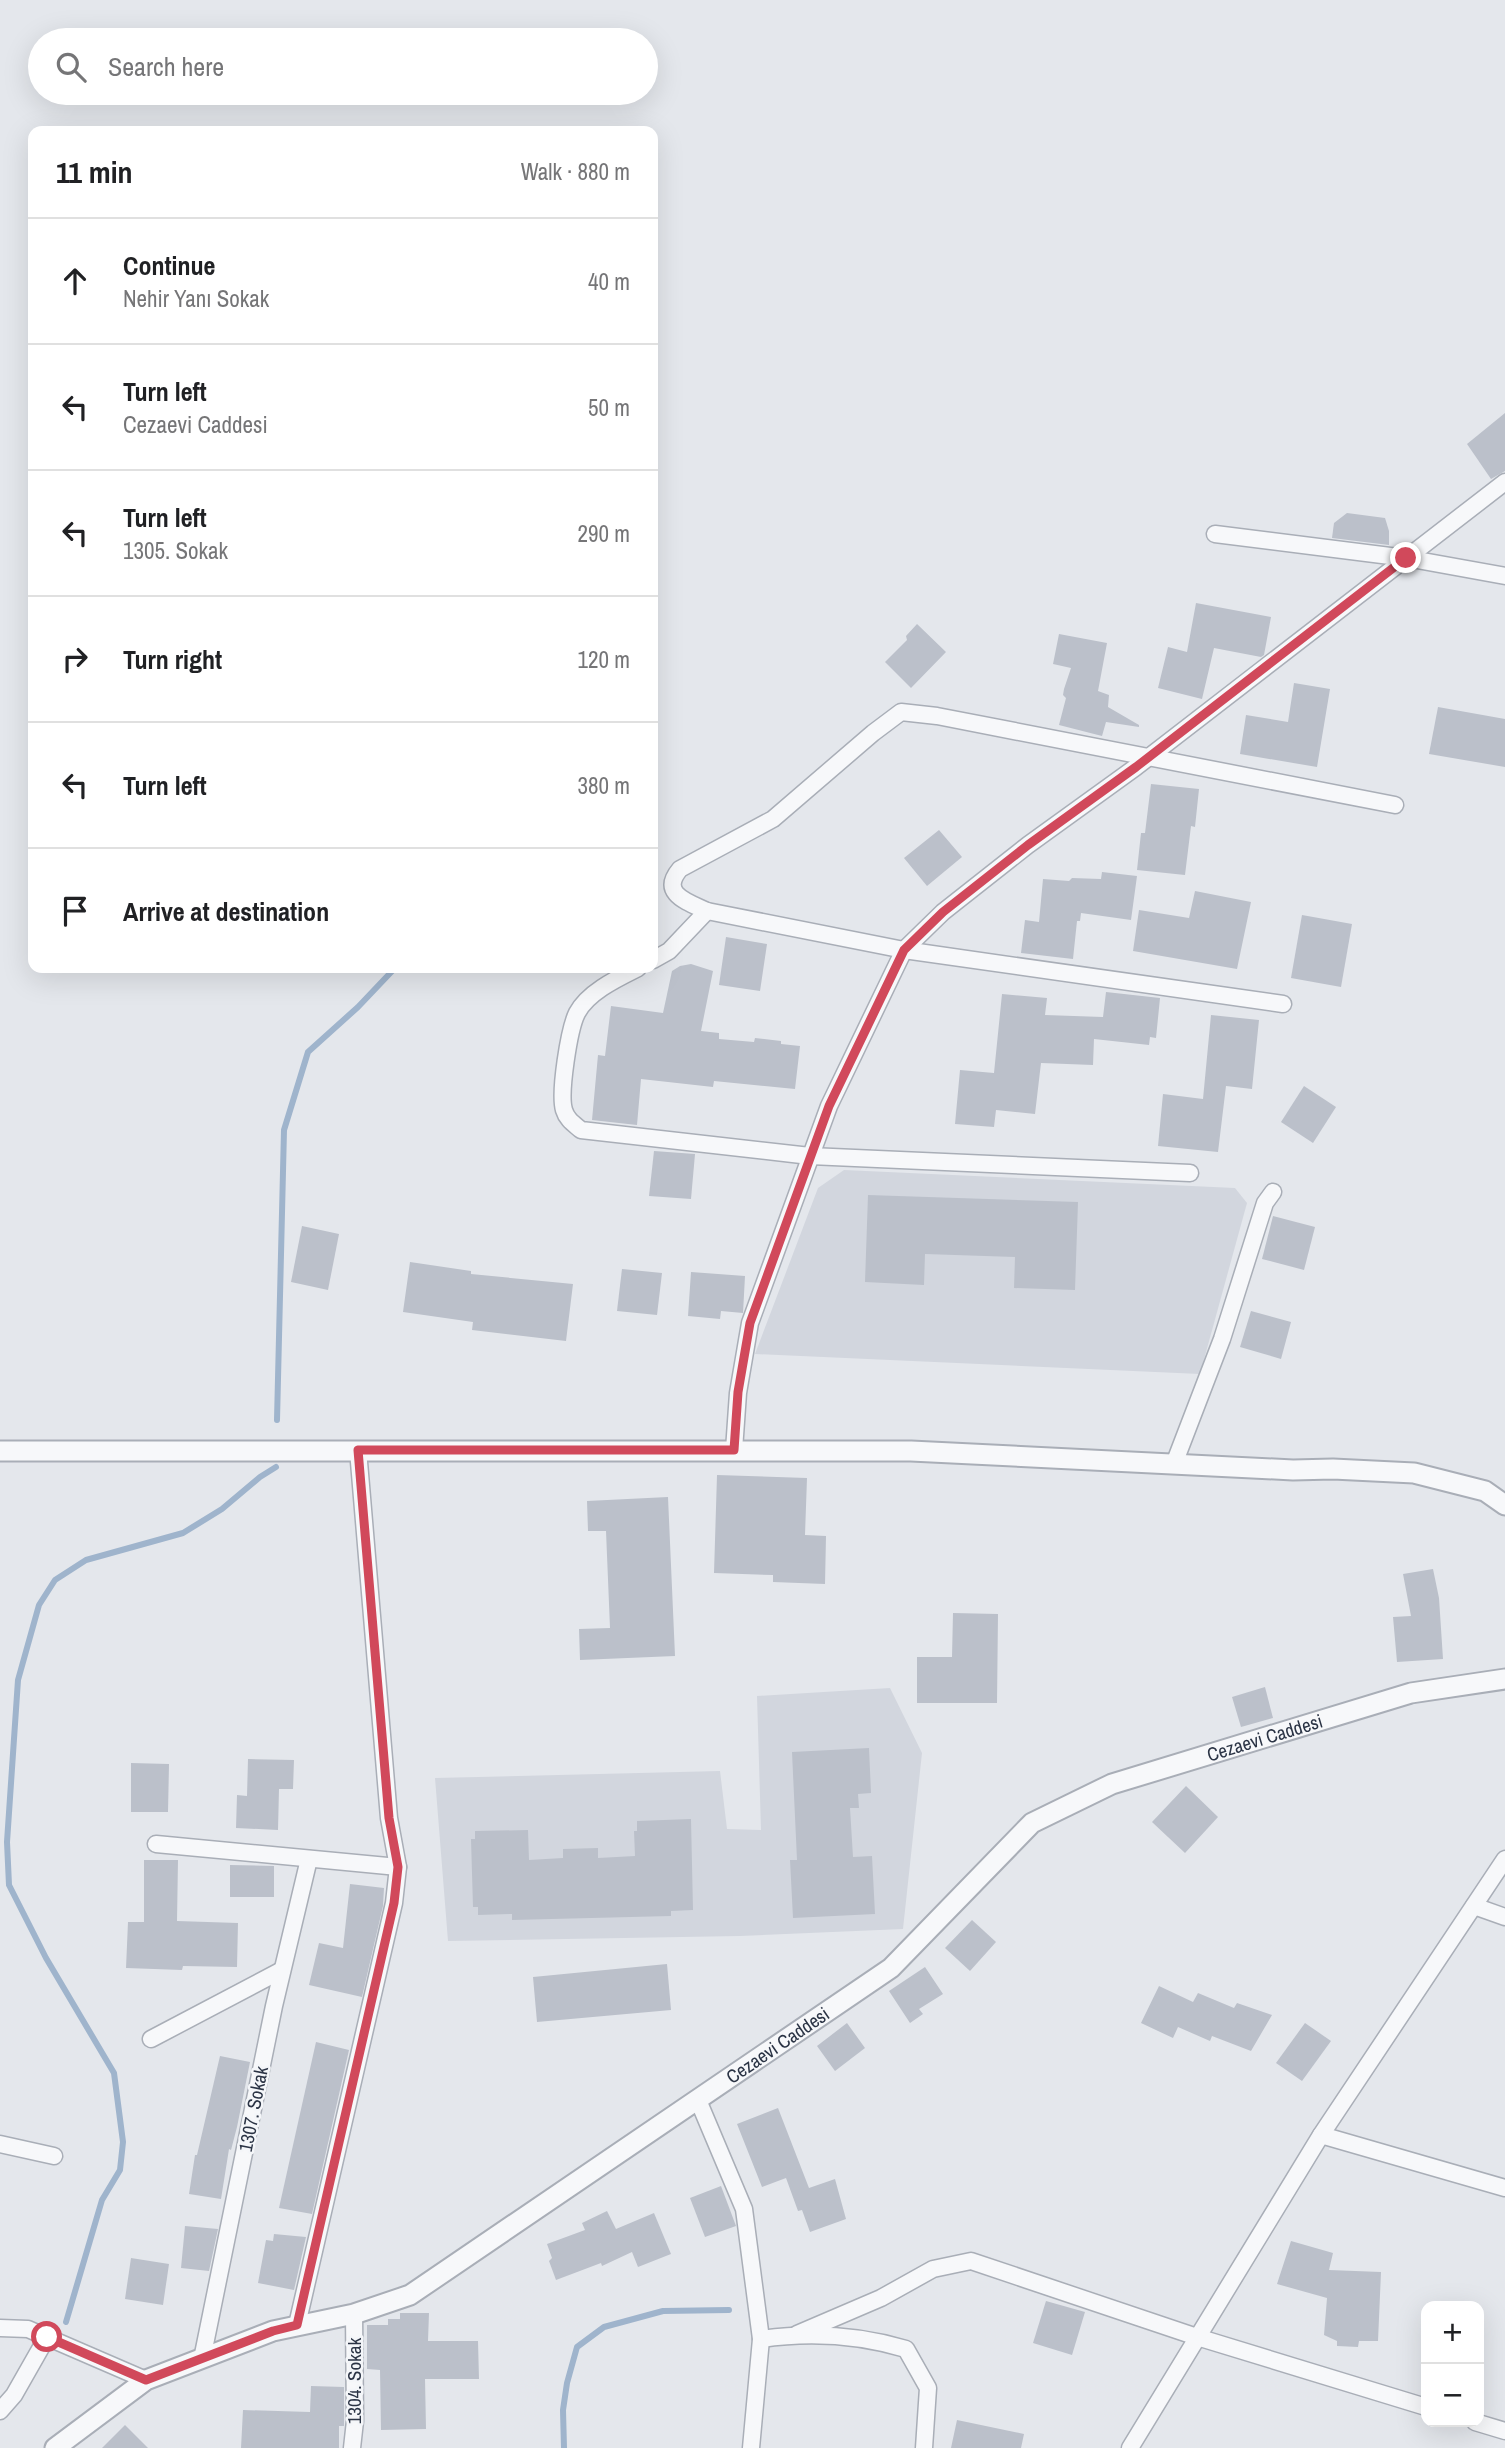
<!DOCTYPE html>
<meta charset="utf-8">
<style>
body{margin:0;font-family:"Archivo Narrow",sans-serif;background:#f6f6f6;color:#202124}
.controls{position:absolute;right:21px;bottom:21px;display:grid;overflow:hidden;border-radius:14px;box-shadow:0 7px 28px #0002}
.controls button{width:63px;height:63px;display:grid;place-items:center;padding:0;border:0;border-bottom:2px solid #e0e0e0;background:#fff;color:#202124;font:35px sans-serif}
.stop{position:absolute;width:21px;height:21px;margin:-16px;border:5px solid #d1495b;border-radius:50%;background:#fff}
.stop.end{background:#d1495b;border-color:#fff;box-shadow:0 2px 7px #0008}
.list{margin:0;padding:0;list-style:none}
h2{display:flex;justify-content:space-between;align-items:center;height:91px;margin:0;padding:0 28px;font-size:30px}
h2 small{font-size:23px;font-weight:400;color:#757577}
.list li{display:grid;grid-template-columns:46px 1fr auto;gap:21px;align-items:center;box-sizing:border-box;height:126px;padding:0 28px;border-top:2px solid #e0e0e0}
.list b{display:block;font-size:26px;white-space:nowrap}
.list p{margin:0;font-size:23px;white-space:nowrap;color:#757577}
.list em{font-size:23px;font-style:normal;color:#757577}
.icon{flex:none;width:38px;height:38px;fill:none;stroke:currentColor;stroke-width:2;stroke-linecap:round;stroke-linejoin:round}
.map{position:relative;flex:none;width:1505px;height:2448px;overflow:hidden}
.search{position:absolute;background:#fff;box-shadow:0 7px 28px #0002;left:28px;top:28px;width:630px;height:77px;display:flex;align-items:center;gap:18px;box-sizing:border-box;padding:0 24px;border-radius:38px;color:#757577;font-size:26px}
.panel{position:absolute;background:#fff;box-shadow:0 7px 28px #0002;left:28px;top:126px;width:630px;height:847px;border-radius:14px}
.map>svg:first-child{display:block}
.built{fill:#d2d6de}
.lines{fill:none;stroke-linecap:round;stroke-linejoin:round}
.stream{stroke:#9fb4cc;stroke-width:6}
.building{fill:#bbc0ca}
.minor-casing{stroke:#a9aeb7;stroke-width:19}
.tertiary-casing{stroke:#a9aeb7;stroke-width:23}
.minor{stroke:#f7f8fa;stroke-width:16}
.tertiary{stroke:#f7f8fa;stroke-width:19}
.route{stroke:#d1495b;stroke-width:9}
.labels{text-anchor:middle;stroke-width:5;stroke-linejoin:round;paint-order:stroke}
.street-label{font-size:19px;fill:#2b3445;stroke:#f4f6f9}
</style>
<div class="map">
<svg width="1505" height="2448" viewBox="0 0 1505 2448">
<rect width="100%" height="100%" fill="#e4e7ec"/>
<g class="built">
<polygon points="844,1170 1235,1188 1247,1203 1200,1374 755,1354 818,1188"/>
<polygon points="890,1688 922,1753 903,1929 740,1936 448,1941 435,1778 720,1771 727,1829 761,1830 757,1696"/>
</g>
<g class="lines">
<g class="stream">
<polyline points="277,1420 284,1130 308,1052 358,1007 395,968"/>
<polyline points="66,2322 102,2200 120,2170 123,2142 114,2073 46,1958 9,1885 7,1842 18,1680 39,1605 55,1580 86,1560 183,1533 222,1509 260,1477 276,1467"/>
<polyline points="564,2448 563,2410 567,2383 577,2347 604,2327 663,2311 729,2310"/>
</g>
</g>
<g class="building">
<polygon points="1505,413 1505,471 1491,479 1467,444"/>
<polygon points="1347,513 1385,518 1389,531 1389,545 1332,538 1334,523"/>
<polygon points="1196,603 1271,617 1264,655 1261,657 1214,648 1202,699 1158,688 1168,647 1187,652"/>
<polygon points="917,624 946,652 911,688 885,662 907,640 906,636"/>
<polygon points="1059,634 1107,643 1098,691 1109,695 1108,707 1139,725 1139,727 1106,722 1102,736 1059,725 1066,698 1063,695 1064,689 1071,668 1053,664"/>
<polygon points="1294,683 1330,689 1317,767 1240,754 1246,715 1288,722"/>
<polygon points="1438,707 1505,719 1505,767 1429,754"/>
<polygon points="1151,784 1199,789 1195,827 1191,826 1185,875 1137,870 1141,833 1145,833"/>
<polygon points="939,830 962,857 927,886 904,858"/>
<polygon points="1102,872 1137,876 1131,920 1081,913 1080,921 1077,921 1073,959 1021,953 1025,920 1039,922 1043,879 1069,881 1072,878 1101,879"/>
<polygon points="1195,891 1251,902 1237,969 1133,951 1139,910 1189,918"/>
<polygon points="1302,915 1352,924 1341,987 1291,978"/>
<polygon points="726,937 767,944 760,991 719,985"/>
<polygon points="691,964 713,971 701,1031 719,1033 719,1039 754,1042 755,1038 781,1041 781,1044 800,1046 795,1089 714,1081 713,1087 641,1079 637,1125 592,1120 598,1055 605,1056 611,1006 663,1013 672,971 680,966"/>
<polygon points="1106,992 1160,998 1156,1038 1150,1037 1149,1045 1094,1039 1093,1065 1041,1063 1035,1114 996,1110 994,1127 955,1124 960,1070 994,1073 1002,994 1047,998 1045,1015 1103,1017"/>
<polygon points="1211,1015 1259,1020 1252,1089 1226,1086 1218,1152 1158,1146 1163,1094 1203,1099"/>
<polygon points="1304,1086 1336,1107 1313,1143 1281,1122"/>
<polygon points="654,1151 695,1154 691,1199 649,1196"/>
<polygon points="868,1195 1078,1202 1075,1290 1014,1288 1015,1257 925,1254 924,1285 865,1282"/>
<polygon points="1273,1216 1315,1227 1304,1270 1262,1259"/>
<polygon points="302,1226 339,1234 328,1290 291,1282"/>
<polygon points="410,1262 471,1271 471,1274 573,1284 566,1341 472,1330 473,1322 403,1312"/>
<polygon points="622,1269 662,1273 657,1315 617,1311"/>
<polygon points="691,1272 745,1276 743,1313 721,1311 720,1319 688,1316"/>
<polygon points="1251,1311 1291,1322 1281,1359 1240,1347"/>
<polygon points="717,1475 807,1478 805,1535 826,1536 825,1584 773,1582 773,1575 714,1573"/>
<polygon points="668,1497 675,1656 580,1660 579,1629 610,1628 606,1531 588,1531 587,1501"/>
<polygon points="1433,1569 1439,1598 1443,1659 1397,1662 1393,1617 1411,1616 1403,1574"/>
<polygon points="953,1613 998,1614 997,1703 917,1703 917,1657 952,1657"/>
<polygon points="1265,1687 1273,1718 1241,1727 1232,1697"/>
<polygon points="869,1748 871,1793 858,1794 859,1808 850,1808 853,1857 872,1856 875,1914 793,1918 790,1860 797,1860 792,1752"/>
<polygon points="248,1759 294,1760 293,1789 279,1789 278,1830 236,1828 237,1795 247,1796"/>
<polygon points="131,1763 169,1764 168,1812 131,1812"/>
<polygon points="1186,1786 1218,1817 1185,1853 1152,1822"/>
<polygon points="691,1819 693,1910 671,1911 671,1916 512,1920 512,1914 478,1915 478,1907 473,1907 471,1839 475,1839 475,1831 528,1830 529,1860 563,1858 563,1849 598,1848 598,1858 635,1856 634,1831 637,1831 637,1821"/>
<polygon points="144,1860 178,1860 177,1921 238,1923 237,1967 183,1966 182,1970 126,1968 128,1922 144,1922"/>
<polygon points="230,1865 274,1866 274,1897 230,1897"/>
<polygon points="350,1884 384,1888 383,1906 362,1997 309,1985 319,1943 343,1948"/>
<polygon points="972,1920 996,1942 970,1971 945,1948"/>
<polygon points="667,1964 671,2010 537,2022 533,1977"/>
<polygon points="925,1967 943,1994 919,2009 923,2014 910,2023 889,1991"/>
<polygon points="1159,1986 1193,2002 1198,1993 1234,2008 1237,2003 1272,2015 1251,2051 1212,2036 1210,2041 1178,2027 1173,2038 1141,2023"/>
<polygon points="847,2023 865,2048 835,2071 817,2046"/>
<polygon points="1305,2023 1331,2041 1302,2081 1276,2063"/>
<polygon points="316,2042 349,2050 312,2214 279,2208"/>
<polygon points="220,2056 250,2062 237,2127 231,2150 229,2149 221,2199 189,2194 195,2155 197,2155"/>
<polygon points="778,2108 809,2188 835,2179 846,2219 810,2232 802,2210 798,2211 786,2178 762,2187 737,2124"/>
<polygon points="721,2186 736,2226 705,2237 690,2198"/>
<polygon points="607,2211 616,2229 654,2213 671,2254 638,2267 632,2252 602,2266 601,2263 556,2280 549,2261 552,2258 547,2244 585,2230 582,2223"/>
<polygon points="185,2226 218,2229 209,2271 181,2268"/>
<polygon points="274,2234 306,2237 294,2290 258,2283 266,2240 273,2241"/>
<polygon points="1291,2241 1333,2253 1329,2270 1381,2272 1378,2341 1359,2341 1358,2347 1337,2346 1337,2341 1324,2335 1327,2298 1277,2284"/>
<polygon points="131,2258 169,2264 163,2305 125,2299"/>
<polygon points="1046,2301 1085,2312 1072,2355 1033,2343"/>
<polygon points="400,2313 429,2313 428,2341 478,2341 479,2379 425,2379 426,2429 381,2430 380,2370 367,2369 367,2325 388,2325 388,2319 400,2319"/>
<polygon points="311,2386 344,2387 344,2426 339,2426 339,2448 241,2448 243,2410 310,2412"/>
<polygon points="957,2420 1024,2434 1021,2448 951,2448"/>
<polygon points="125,2425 148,2448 102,2448"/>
</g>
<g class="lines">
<g class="minor-casing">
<g id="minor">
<polyline points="1215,534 1406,558 1505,576"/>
<polyline points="653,960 669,951 707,911"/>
<path d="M638 968C618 978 588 992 577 1013 569 1029 559 1093 564 1110 567 1120 574 1124 581 1130L810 1156 1190 1173"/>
<path d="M1283 1004 904 950 707 911C688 902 659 894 680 869L773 819 873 733 901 712 937 716 1395 805"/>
<polyline points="734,1450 738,1393 750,1323 829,1106 904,950 943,912 1028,845 1136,767 1505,482"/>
<polyline points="1174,1464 1222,1339 1265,1203 1273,1192"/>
<polyline points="156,1844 398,1867"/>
<polyline points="1474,1906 1505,1917"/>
<polyline points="151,2039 282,1970"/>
<polyline points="698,2100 744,2209 761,2339 751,2448"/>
<polyline points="1321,2135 1505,2188"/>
<polyline points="0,2144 54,2156"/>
<polyline points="297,2325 394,1903 398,1867 389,1818 358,1450"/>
<polyline points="0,2328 28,2329 146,2380"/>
<polyline points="797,2334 881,2298 933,2269 971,2261 1197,2337 1426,2407"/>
<path d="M761 2339C809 2332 859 2335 906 2349L928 2388 924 2448"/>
<polyline points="202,2359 274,2006 309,1859"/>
<polyline points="0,2411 14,2395 47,2337"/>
<polyline points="1475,2422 1505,2431"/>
<polyline points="352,2448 355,2421 354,2314"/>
<polyline points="1130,2448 1321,2135 1505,1859"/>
</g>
</g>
<g class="tertiary-casing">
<g id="tertiary">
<polyline points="0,1451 911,1451 1293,1470 1333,1469 1414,1473 1485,1491 1505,1505"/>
<path id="s1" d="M55 2448 146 2380 273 2331 354 2314 410 2295 891 1968 1032 1823 1112 1784 1411 1693 1505 1679"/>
</g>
</g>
<use href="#minor" class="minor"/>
<use href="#tertiary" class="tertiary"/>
</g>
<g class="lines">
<polyline class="route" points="47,2337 146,2380 273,2331 297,2325 394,1903 398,1867 389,1818 358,1450 734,1450 738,1392 750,1323 829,1106 904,950 943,912 1028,845 1136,767 1406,558"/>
</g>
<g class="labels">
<g class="street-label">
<text dy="7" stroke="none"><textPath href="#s1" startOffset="1424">Cezaevi Caddesi</textPath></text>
<text dy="7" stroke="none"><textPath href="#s1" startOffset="836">Cezaevi Caddesi</textPath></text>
<text transform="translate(253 2109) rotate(-79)" y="7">1307. Sokak</text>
<text transform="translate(354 2381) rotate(-90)" y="7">1304. Sokak</text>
</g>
</g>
</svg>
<div class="controls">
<button>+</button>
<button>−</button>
</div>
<div class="stop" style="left:47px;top:2337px"></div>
<div class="stop end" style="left:1406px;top:558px"></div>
<div class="search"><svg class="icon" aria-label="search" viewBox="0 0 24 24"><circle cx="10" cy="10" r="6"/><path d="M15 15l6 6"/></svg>Search here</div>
<section class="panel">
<h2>11 min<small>Walk · 880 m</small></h2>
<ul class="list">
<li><svg class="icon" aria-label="ahead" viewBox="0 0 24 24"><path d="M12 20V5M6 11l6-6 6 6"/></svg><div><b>Continue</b><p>Nehir Yanı Sokak</p></div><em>40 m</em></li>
<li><svg class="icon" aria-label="left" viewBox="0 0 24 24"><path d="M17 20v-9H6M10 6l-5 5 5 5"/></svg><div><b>Turn left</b><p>Cezaevi Caddesi</p></div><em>50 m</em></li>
<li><svg class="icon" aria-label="left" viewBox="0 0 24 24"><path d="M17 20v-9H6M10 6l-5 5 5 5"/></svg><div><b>Turn left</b><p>1305. Sokak</p></div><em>290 m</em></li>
<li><svg class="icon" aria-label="right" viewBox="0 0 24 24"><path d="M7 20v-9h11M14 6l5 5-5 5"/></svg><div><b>Turn right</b></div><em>120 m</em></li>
<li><svg class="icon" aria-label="left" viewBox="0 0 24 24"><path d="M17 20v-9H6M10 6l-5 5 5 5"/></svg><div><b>Turn left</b></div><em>380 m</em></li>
<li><svg class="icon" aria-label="arrive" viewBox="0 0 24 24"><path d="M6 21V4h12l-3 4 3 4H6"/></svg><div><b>Arrive at destination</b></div></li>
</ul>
</section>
</div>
